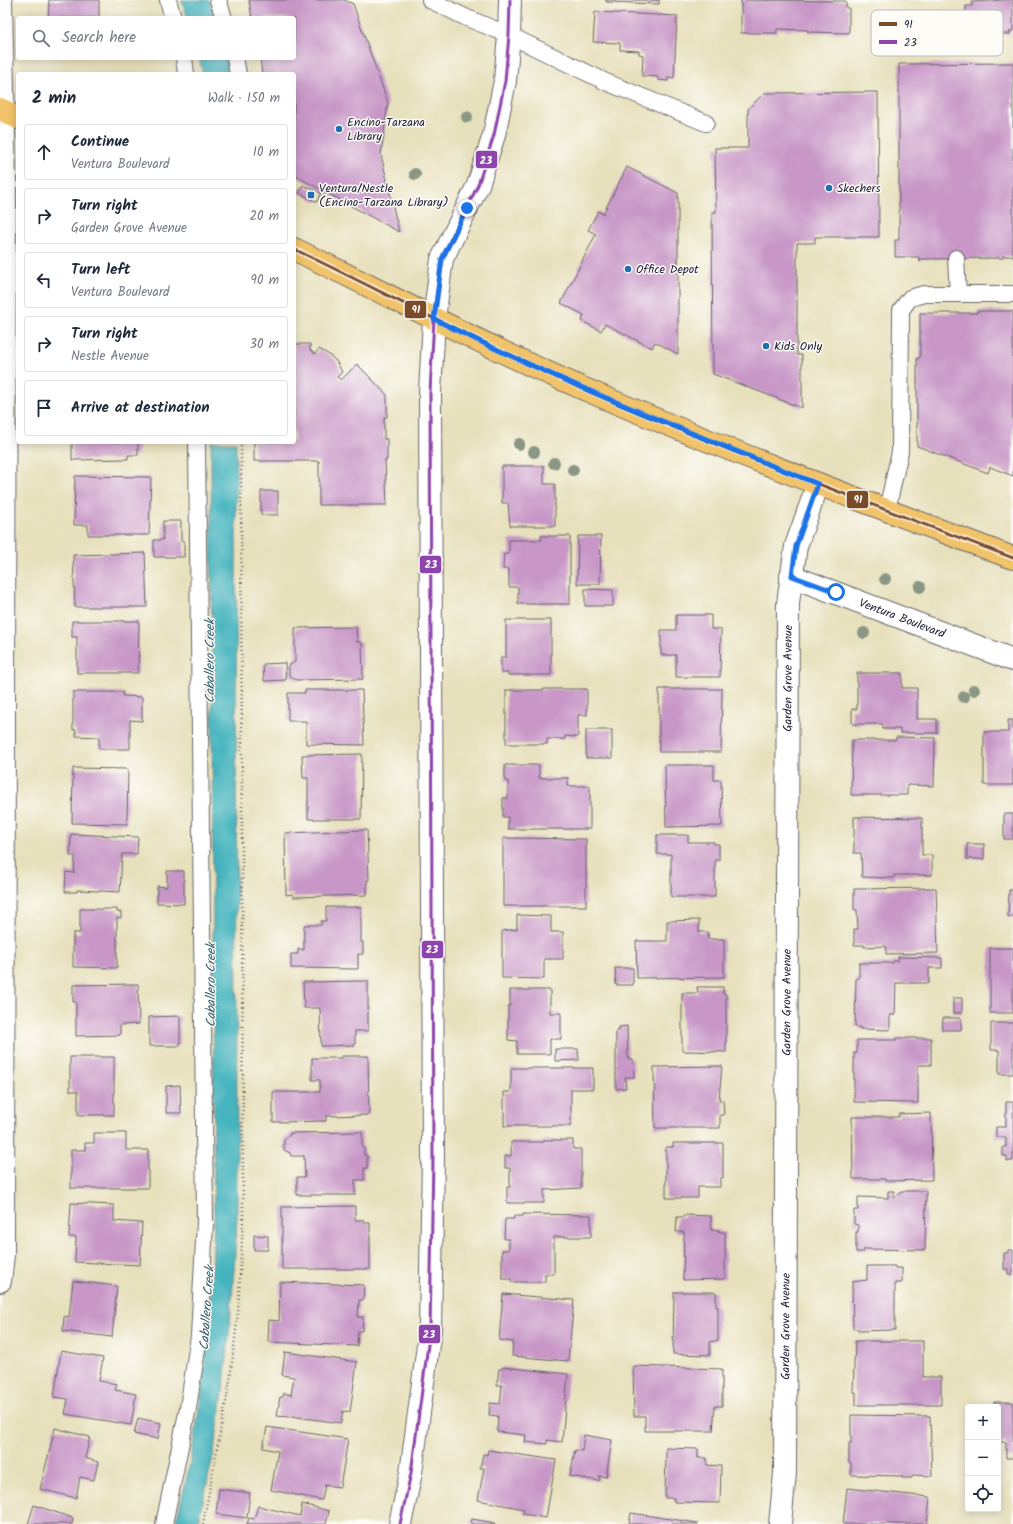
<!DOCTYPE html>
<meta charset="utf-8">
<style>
body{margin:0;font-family:Kalam,sans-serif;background:#f6f6f7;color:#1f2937}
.controls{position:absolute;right:12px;bottom:12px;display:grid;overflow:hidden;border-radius:4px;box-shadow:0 2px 10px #0003}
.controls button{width:36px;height:36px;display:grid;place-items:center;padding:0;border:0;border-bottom:1px solid #e0e1e3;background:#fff;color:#1f2937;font:20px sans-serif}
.stop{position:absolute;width:12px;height:12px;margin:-9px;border:3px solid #1a73e8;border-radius:50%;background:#fff}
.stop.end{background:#1a73e8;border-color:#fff;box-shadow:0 1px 4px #0008}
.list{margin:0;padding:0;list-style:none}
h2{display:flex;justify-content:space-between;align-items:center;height:52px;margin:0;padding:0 16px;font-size:17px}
h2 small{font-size:13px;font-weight:400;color:#747a83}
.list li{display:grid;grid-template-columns:26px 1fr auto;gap:12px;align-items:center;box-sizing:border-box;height:56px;margin:0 8px 8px;padding:0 8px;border:1px solid #e0e1e3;border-radius:4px}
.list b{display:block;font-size:15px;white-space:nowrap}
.list p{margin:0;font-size:13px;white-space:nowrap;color:#747a83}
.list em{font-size:13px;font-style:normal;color:#747a83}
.icon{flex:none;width:22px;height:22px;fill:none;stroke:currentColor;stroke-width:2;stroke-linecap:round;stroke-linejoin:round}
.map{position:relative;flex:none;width:1013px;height:1524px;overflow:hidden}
.search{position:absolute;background:#fff;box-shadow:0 2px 10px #0003;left:16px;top:16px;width:280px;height:44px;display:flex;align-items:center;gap:10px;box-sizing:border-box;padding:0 14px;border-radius:4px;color:#747a83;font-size:15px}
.panel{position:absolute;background:#fff;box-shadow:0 2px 10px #0003;left:16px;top:72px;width:280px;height:372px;border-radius:4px}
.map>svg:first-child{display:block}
.water{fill:#45b4be;stroke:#346b7c}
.building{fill:#c897c7}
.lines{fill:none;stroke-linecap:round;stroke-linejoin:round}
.lane-casing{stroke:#676468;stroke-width:18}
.street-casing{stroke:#676468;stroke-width:24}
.primary-casing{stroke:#676468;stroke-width:24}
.path{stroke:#676468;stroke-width:2.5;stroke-dasharray:1 3;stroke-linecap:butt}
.lane{stroke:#fff;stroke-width:16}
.street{stroke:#fff;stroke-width:22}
.primary{stroke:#f1c36a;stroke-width:22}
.bus-1-casing{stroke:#fdfcf7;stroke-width:6}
.bus-2-casing{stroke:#fdfcf7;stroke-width:6}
.bus-1{stroke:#7a4b2a;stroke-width:3}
.bus-2{stroke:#8e44ad;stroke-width:3}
.tree{fill:#8b9784}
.route{stroke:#1a73e8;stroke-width:5}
.poi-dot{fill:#1f6fb2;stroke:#fdfcf7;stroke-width:1.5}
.labels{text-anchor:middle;stroke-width:3;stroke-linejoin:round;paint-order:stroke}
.poi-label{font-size:12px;fill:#22223b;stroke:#fdfcf7;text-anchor:start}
.street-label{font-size:12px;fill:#22223b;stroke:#fdfcf7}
.water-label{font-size:13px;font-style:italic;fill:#305c6f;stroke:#fdfcf7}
.key{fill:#fdfcf7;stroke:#bbbbbf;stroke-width:1}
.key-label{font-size:11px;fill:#22223b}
.line-badge{stroke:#fdfcf7;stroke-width:1.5}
.badge-label{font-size:11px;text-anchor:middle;font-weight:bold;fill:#fff}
</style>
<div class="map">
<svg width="1013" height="1524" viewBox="0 0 1013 1524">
<rect width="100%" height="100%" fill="#fdfcf7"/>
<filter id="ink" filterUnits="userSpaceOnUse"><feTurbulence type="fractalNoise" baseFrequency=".025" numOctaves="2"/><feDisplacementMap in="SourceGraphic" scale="8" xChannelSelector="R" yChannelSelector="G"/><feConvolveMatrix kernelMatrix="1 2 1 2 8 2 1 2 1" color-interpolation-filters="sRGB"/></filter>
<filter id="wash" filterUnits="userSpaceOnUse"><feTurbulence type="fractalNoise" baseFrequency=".012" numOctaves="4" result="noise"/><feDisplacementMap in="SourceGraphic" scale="16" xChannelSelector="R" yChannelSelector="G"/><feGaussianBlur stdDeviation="0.9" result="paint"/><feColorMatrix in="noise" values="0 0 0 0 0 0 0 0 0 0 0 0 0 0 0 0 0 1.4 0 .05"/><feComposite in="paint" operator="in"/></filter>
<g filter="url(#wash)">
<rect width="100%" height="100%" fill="#e7e0bc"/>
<g class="water">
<polygon points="181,0 209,0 216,18 188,18"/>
<polygon points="199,58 225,58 228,74 203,74"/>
<path d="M211 442H236L237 1219C231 1321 225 1425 197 1524H175C203 1425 211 1321 214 1218Z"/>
</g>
<g id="blocks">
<g class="building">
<polygon points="49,0 99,0 99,18 48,18"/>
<polygon points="249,0 344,0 353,4 388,103 381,155 399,232 294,175 294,74 262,74 260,58 294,58 294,18 252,18"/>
<polygon points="606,0 659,0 659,4 606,2"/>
<polygon points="741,0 846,1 846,8 849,8 849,33 808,32 808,30 777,29 777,33 741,33"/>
<polygon points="1005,0 1013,0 1013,31 1010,31 1010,34 966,34 966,6 972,6 972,2"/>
<polygon points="595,12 677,16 674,78 668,77 668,81 658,80 658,77 642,76 643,55 639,54 639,51 620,50 620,43 593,42"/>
<polygon points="1013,63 1013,256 1003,256 1003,258 921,259 920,262 919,257 895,257 895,240 899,240 899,64"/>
<polygon points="878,92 879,237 815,237 815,243 797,243 797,355 802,355 802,408 713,374 712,212 716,212 715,148 748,148 748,109 764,93"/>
<polygon points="627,167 678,193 678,354 655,342 652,348 605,324 601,331 582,321 584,315 561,303 596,234 588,230 598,211 603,214"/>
<polygon points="303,185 321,193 317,202 299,193"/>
<polygon points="977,311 1013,311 1013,476 990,467 988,473 917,446 917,358 920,358 920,313 977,313"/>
<polygon points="294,344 310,344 310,350 315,354 319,349 328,354 336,361 342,372 337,377 341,380 357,364 387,395 387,417 384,417 384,439 387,439 387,460 385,460 387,505 319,505 319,461 254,461 254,442 294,442"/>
<polygon points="72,442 138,442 138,455 128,455 128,459 72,460"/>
<polygon points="502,466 544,466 544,484 555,484 555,526 510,526 508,503 502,503"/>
<polygon points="75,476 151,477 149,535 88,535 88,525 74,525"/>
<rect x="261" y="491" width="17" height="24"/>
<polygon points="163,521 181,521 181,541 184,541 184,557 154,557 154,540 163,540"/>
<polygon points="541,536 570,536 570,604 518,604 518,587 509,587 509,569 503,569 504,554 509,554 509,540 542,540"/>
<polygon points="578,536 601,536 600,584 577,584"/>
<polygon points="145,553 147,607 75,607 73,555"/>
<polygon points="585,589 613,590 613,606 585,606"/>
<polygon points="676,615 711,615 711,629 721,629 720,677 676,677 676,655 661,655 661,630 676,630"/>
<polygon points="506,620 551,620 551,675 508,675 508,673 501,673 501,657 506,657"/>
<polygon points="72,621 139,621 138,673 77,673 77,637 72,637"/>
<polygon points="356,627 357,642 362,642 363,679 296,680 289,675 289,665 295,662 295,628"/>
<polygon points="285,663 286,680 264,681 263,664"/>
<polygon points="857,673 902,673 902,688 917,688 917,719 937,719 937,733 900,733 900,729 883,729 883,724 852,724 852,709 857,709"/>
<polygon points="544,689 587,689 587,715 578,715 578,737 565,736 565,739 547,739 547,744 506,744 506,690 544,690"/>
<polygon points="659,689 722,689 721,752 659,752"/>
<polygon points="305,690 362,690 364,745 306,744 306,721 288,721 288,693 305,693"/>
<polygon points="73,692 123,692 123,696 142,697 142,721 130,720 130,749 99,749 99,737 76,736 76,730 73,730"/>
<polygon points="1008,720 1013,720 1013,785 984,785 984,732 1008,732"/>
<rect x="586" y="730" width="26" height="28"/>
<polygon points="896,737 935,738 934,786 907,785 907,795 851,795 852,740 896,740"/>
<polygon points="362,754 361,819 308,819 308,778 303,778 302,755"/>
<polygon points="505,765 539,765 539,778 568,778 568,786 590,786 590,829 508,829 508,817 503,817 503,798 508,798 508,781 505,781"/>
<polygon points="665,765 714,765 714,780 721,780 722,826 666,827"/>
<polygon points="73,768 128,769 127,824 72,823"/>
<rect x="1004" y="814" width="9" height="25"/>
<polygon points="854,817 922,818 922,855 932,855 932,875 894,875 894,878 862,877 861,853 854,853"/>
<polygon points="367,830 369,880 367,880 367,895 293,897 293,894 286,895 285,833"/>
<polygon points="71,834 138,837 137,854 122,854 120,892 77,890 77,892 65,892 66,872 74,873 75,856 70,856"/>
<polygon points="657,835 688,835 688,842 714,842 714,844 719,844 719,860 715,860 715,897 671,897 671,854 657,854"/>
<polygon points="503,838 586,839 586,906 503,906"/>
<rect x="967" y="844" width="17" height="15"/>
<polygon points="167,871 184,871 184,904 157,903 157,886 167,887"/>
<polygon points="936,888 938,953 886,954 886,946 864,947 864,945 854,945 854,929 858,929 857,910 854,910 854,889"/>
<polygon points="1009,890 1013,890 1013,917 1008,917"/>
<polygon points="326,907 361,907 361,942 363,942 363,954 358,954 358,969 291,968 291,954 298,954 298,949 304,950 304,925 321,925 321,921 326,921"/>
<polygon points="80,909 117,909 117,912 121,912 121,918 117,918 117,968 73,967 73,933 80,933"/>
<polygon points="517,915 551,916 551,932 563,932 563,959 544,959 544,979 502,978 502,931 517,929"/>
<polygon points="699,920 699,932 708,932 708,939 724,939 724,977 637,978 636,941 667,941 667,921"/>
<rect x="990" y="948" width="23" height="65"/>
<polygon points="898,957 942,958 942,968 929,968 929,983 896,983 895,1015 890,1015 890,1030 860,1029 860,1027 855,1027 856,978 859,978 859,963 893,963 893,961 898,961"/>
<polygon points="615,968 633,968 633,985 616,985"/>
<polygon points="368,981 368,1031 355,1031 355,1045 321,1046 320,1008 304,1008 303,982"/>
<polygon points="138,984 139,1024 120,1025 120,1035 76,1036 76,1002 73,1002 73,985"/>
<polygon points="697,987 723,987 723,994 726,994 726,1052 682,1051 682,993 698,993"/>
<polygon points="510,990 550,990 550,1013 561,1013 561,1039 550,1039 550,1054 517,1054 517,1041 508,1040 508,1006 510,1006"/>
<rect x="953" y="998" width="9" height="15"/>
<polygon points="180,1016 180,1046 149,1046 149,1017"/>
<polygon points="943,1018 961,1018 961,1030 942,1030"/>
<polygon points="991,1023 1013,1023 1013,1074 999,1074 999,1050 991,1050"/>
<polygon points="627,1026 628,1059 633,1059 634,1077 625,1077 626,1088 616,1089 616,1031 619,1031 619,1027"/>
<polygon points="896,1038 931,1038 931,1065 918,1065 918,1103 854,1102 854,1053 857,1053 857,1040 896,1040"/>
<polygon points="555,1049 578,1049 579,1060 555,1061"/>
<polygon points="342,1056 368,1056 369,1115 326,1116 326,1121 273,1122 273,1092 320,1092 320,1080 312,1080 312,1058 342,1058"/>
<polygon points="70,1057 114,1057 114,1115 78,1115 78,1091 70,1091"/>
<polygon points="722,1066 719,1100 723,1100 724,1115 720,1115 720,1128 655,1128 654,1067"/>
<polygon points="511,1068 593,1068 593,1089 571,1089 571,1126 504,1126 504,1092 511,1092"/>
<polygon points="180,1085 181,1113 166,1113 166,1086"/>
<polygon points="1006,1102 1013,1102 1013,1161 1007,1161 1007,1156 1003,1156 1003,1147 1006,1147 1006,1137 996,1137 996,1127 1006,1127"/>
<polygon points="931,1113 932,1180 885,1181 885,1179 853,1179 852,1117 899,1117 899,1114"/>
<polygon points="362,1132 362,1147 364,1147 364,1155 367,1155 367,1168 364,1168 364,1180 355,1180 355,1195 297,1195 297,1177 305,1177 304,1156 291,1156 290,1153 284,1150 284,1139 290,1135 290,1133"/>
<polygon points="94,1133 126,1133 126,1150 148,1150 148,1188 71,1188 71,1150 85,1150 85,1143 94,1143"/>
<polygon points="544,1140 573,1140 573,1149 581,1149 581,1188 544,1190 544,1203 507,1203 507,1187 510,1187 510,1168 505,1168 505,1156 511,1156 511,1142 544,1142"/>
<polygon points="673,1143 723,1143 723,1178 720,1178 720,1187 698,1187 698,1198 666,1198 666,1147 673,1147"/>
<polygon points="888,1191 894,1191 894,1197 896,1197 901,1191 926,1191 925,1250 864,1249 864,1252 856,1252 856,1232 858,1232 858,1225 854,1224 854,1210 858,1210 858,1197 888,1198"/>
<polygon points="71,1203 114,1205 114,1221 142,1223 140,1265 75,1262 76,1237 69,1237"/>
<polygon points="355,1206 355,1220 364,1220 364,1223 370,1223 370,1269 282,1269 282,1207"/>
<polygon points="523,1214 591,1215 591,1237 554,1237 554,1274 545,1274 545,1282 511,1282 511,1279 502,1279 502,1250 509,1250 509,1239 504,1239 505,1219 514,1219 514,1216 523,1216"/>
<polygon points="684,1215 711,1216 711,1230 719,1230 719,1232 725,1232 725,1279 683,1280 684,1232 676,1232 677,1217 684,1217"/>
<polygon points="254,1235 268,1236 268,1250 254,1250"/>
<polygon points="1008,1250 1013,1250 1013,1274 1008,1274 1008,1269 1004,1269 1004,1253 1008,1253"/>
<polygon points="867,1266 895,1266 895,1268 902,1268 902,1283 895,1283 895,1330 858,1331 858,1329 853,1329 852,1282 867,1280"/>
<polygon points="73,1281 117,1286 112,1337 63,1331 64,1316 69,1317"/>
<polygon points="280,1282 364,1285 363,1300 359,1300 358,1317 363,1317 362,1331 358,1331 357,1346 268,1342 269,1320 279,1321"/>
<polygon points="674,1292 716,1292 716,1307 718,1307 718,1340 710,1342 710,1355 673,1354"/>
<polygon points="503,1294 574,1300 568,1361 512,1356 513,1342 499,1340"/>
<polygon points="855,1341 923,1341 923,1377 941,1377 941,1405 856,1405 856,1392 853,1392"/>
<polygon points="61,1351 103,1358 99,1381 117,1384 115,1390 136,1394 131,1425 65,1414 68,1399 54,1397"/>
<polygon points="285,1352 357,1362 350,1412 343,1411 341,1423 290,1416 290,1417 277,1416 280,1397 283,1397 284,1393 291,1395 294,1377 282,1375"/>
<polygon points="633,1366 722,1369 722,1406 715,1406 713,1431 645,1431 645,1416 634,1416"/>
<polygon points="503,1367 568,1374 562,1442 547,1440 547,1444 525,1442 526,1435 497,1432 498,1416 489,1415 490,1403 500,1404 502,1385 497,1385 499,1369 502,1369"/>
<polygon points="994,1402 1013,1402 1013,1458 1006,1458 1006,1442 998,1442 998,1407 994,1407"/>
<polygon points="851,1415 930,1416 932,1476 912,1475 912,1478 902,1478 902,1476 851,1475 851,1463 849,1463 849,1443 851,1443"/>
<polygon points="138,1418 161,1423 158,1439 134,1434"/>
<polygon points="267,1427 348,1439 340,1487 325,1485 322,1500 271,1490 278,1451 263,1448"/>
<polygon points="55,1428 90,1437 85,1458 98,1462 94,1480 80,1477 76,1498 40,1489"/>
<polygon points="584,1435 612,1440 606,1477 599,1476 599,1481 570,1476 575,1450 582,1451"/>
<polygon points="666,1448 698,1449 698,1458 707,1458 707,1465 721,1466 720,1503 674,1502 674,1498 665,1498"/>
<polygon points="488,1450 556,1460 546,1518 523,1514 524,1509 478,1500 484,1468 480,1468 483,1454 487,1455"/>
<polygon points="847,1488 930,1497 927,1524 843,1524"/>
<polygon points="219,1489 250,1493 247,1518 216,1514"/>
<polygon points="302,1504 329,1511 326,1524 247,1524 249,1518 254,1519 258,1506 300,1516"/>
<polygon points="34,1505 73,1518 72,1524 28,1524"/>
<polygon points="631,1513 698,1523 698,1524 629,1524"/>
<polygon points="472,1519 495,1523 495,1524 471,1524"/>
</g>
</g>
</g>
<g filter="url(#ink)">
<use href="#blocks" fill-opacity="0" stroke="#676468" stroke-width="1"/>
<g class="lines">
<g class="lane-casing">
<g id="lane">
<polyline points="168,0 173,18"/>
<polyline points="218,0 224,18"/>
<polyline points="430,0 467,18 509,35 606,82 706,123"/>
<polyline points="184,58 186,74"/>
<polyline points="235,58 238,74"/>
<polyline points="956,258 958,294"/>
<polyline points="887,510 900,452 901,310 910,298 924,294 1013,294"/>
<polyline points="164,1524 188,1408 199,1336 205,1222 197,442"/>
</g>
</g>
<g class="street-casing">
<g id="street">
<path id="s1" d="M791 576 1013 660"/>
<polyline points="0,1281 3,1255 5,180 1,0"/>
<polyline points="400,1524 411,1473 430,1330 433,1158 430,392 434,319 442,259 478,185 494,135 505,81 509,35 510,0"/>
<path id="s2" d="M780 1524 785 1473 788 603 796 546 818 484"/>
</g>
</g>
<g class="primary-casing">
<g id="primary">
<polyline points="0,109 18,118"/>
<path d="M294 249C397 299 498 353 603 397 738 455 876 506 1013 558"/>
</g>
</g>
<polyline class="path" points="203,1524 230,1380 238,1313 243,1220 241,442"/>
<use href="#lane" class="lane"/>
<use href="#street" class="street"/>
<use href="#primary" class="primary"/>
<g class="bus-1-casing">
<path id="bus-1" d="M294 249C397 299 498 353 603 397 738 455 876 506 1013 558"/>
</g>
<g class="bus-2-casing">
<polyline id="bus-2" points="400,1524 411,1473 430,1330 433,1158 430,392 434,319 442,259 478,185 494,135 505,81 509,35 510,0"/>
</g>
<use href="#bus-1" class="bus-1"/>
<use href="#bus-2" class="bus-2"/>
</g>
<g class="tree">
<circle cx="467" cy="117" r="6"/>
<circle cx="415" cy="174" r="6"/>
<circle cx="519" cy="444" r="6"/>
<circle cx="534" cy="452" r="6"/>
<circle cx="554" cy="463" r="6"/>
<circle cx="573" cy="470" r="6"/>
<circle cx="885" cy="579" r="6"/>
<circle cx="920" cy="587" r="6"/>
<circle cx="864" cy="633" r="6"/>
<circle cx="974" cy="690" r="6"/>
<circle cx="964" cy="697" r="6"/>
</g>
</g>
<g class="lines" filter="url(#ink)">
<path class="route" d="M467 208 442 259 434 319C559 382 689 432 818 484L796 546 792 576 836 592"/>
</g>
<g class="poi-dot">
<circle cx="339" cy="129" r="4"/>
<circle cx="829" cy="188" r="4"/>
<rect x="307" y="191" width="8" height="8" rx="2"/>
<circle cx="628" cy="269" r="4"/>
<circle cx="766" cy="346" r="4"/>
</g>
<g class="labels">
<g class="poi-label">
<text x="347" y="126">Encino-Tarzana<tspan x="347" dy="14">Library</tspan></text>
<text x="319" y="192">Ventura/Nestle<tspan x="319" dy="14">(Encino-Tarzana Library)</tspan></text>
<text x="837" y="192">Skechers</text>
<text x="636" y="273">Office Depot</text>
<text x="774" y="350">Kids Only</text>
</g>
<g class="street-label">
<text dy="4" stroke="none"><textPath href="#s1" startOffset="119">Ventura Boulevard</textPath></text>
<text dy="4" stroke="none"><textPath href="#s2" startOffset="846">Garden Grove Avenue</textPath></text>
<text dy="4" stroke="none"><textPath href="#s2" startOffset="522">Garden Grove Avenue</textPath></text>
<text dy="4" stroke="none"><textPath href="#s2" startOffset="198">Garden Grove Avenue</textPath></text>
</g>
<g class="water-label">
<text transform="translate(209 661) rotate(-90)" y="5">Caballero Creek</text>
<text transform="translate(210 985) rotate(-90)" y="5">Caballero Creek</text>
<text transform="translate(206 1308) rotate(-86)" y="5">Caballero Creek</text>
</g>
</g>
<rect x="871" y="10" width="132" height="46" rx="6" class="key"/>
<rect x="879" y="22" width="18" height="4" fill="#7a4b2a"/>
<rect x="879" y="40" width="18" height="4" fill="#8e44ad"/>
<g class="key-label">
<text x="904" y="28">91</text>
<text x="904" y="46">23</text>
</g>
<g class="line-badge">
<rect x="475" y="150" width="23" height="19" rx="4" fill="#8e44ad"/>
<rect x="404" y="300" width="23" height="19" rx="4" fill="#7a4b2a"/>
<rect x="846" y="490" width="23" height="19" rx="4" fill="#7a4b2a"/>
<rect x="419" y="555" width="23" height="19" rx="4" fill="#8e44ad"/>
<rect x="421" y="940" width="23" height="19" rx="4" fill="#8e44ad"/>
<rect x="418" y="1324" width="23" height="20" rx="4" fill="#8e44ad"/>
</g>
<g class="badge-label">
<text x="486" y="164">23</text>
<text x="416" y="313">91</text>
<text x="858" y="503">91</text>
<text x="431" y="568">23</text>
<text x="432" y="953">23</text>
<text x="429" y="1338">23</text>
</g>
</svg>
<div class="controls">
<button>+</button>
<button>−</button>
<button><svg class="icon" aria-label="locate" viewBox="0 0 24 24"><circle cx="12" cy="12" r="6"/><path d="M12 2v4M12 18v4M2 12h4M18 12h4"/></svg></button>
</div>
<div class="stop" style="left:836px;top:592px"></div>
<div class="stop end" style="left:467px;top:208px"></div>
<div class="search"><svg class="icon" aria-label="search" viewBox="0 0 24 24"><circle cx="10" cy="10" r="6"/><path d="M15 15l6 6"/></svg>Search here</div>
<section class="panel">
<h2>2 min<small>Walk · 150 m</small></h2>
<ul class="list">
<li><svg class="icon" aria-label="ahead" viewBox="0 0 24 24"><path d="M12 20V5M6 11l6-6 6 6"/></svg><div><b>Continue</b><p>Ventura Boulevard</p></div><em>10 m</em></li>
<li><svg class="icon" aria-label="right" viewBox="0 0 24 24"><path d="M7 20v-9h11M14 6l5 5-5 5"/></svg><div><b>Turn right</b><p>Garden Grove Avenue</p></div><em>20 m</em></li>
<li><svg class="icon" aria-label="left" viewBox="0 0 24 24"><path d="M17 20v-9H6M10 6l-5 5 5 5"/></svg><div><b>Turn left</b><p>Ventura Boulevard</p></div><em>90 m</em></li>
<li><svg class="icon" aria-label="right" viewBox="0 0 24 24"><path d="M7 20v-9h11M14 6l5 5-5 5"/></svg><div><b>Turn right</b><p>Nestle Avenue</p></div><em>30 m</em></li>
<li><svg class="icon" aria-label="arrive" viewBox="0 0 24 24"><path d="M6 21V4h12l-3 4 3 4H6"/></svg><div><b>Arrive at destination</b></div></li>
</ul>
</section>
</div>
